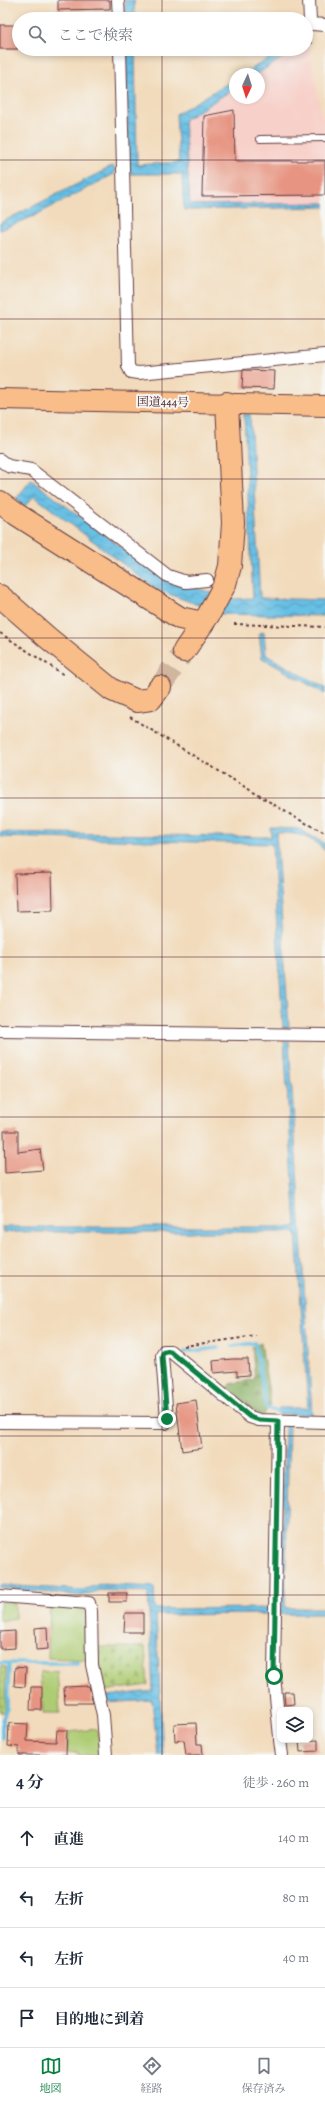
<!DOCTYPE html>
<html lang="ja">
<meta charset="utf-8">
<style>
body{margin:0;font-family:Alegreya,"Noto Serif JP",serif;background:#f6f6f7;color:#1f2937}
.controls{position:absolute;right:12px;bottom:12px;display:grid;overflow:hidden;border-radius:8px;box-shadow:0 2px 6px #0003}
.controls button{width:36px;height:36px;display:grid;place-items:center;padding:0;border:0;border-bottom:1px solid #e0e1e3;background:#fff;color:#1f2937;font:20px sans-serif}
.compass{position:absolute;left:229px;top:68px;width:36px;height:36px;border-radius:50%;background:#fff;box-shadow:0 2px 6px #0003;rotate:184deg}
.stop{position:absolute;width:12px;height:12px;margin:-9px;border:3px solid #0b8043;border-radius:50%;background:#fff}
.stop.end{background:#0b8043;border-color:#fff;box-shadow:0 1px 4px #0008}
.list{margin:0;padding:0;list-style:none}
h2{display:flex;justify-content:space-between;align-items:center;height:52px;margin:0;padding:0 16px;font-size:17px}
h2 small{font-size:13px;font-weight:400;color:#747a83}
.list li{display:grid;grid-template-columns:26px 1fr auto;gap:12px;align-items:center;box-sizing:border-box;height:60px;padding:0 16px;border-top:1px solid #e0e1e3}
.list b{display:block;font-size:15px;white-space:nowrap}
.list em{font-size:13px;font-style:normal;color:#747a83}
.icon{flex:none;width:22px;height:22px;fill:none;stroke:currentColor;stroke-width:2;stroke-linecap:round;stroke-linejoin:round}
.map{position:relative;flex:none;width:325px;height:1755px;overflow:hidden}
.search{position:absolute;background:#fff;box-shadow:0 2px 6px #0003;left:12px;right:12px;top:12px;height:44px;display:flex;align-items:center;gap:10px;box-sizing:border-box;padding:0 14px;border-radius:22px;color:#747a83;font-size:15px}
.sheet{height:292px;background:#fff}
nav{display:flex;justify-content:space-around;align-items:center;box-sizing:border-box;height:56px;border-top:1px solid #e0e1e3;background:#fff;font-size:11px;color:#747a83}
nav a{display:grid;justify-items:center;gap:2px}
nav .on{color:#0b8043}
.map>svg:first-child{display:block}
.built{fill:#f7d0c9}
.grass{fill:url(#grass-dots);stroke:#7c764f}
.forest{fill:url(#forest-firs);stroke:#6a6848}
.cemetery{fill:url(#cemetery-stones);stroke:#7c764f}
.garden{fill:#aecc73;stroke:#7c764f}
.water{fill:url(#water-waves);stroke:#586f88}
.lines{fill:none;stroke-linecap:round;stroke-linejoin:round}
.stream{stroke:#66bfe4;stroke-width:3.5}
.building{fill:#e79582}
.motorway-tunnel{stroke:#d0b59f;stroke-width:22;stroke-dasharray:22 11;stroke-linecap:butt}
.service-casing{stroke:#633b41;stroke-width:8}
.minor-casing{stroke:#633b41;stroke-width:14}
.trunk-casing{stroke:#633b41;stroke-width:22}
.motorway-casing{stroke:#633b41;stroke-width:24}
.path{stroke:#633b41;stroke-width:2;stroke-dasharray:3 3;stroke-linecap:butt}
.service{stroke:#fff;stroke-width:6}
.minor{stroke:#fff;stroke-width:12}
.trunk{stroke:#f8bd89;stroke-width:20}
.motorway{stroke:#f8bd89;stroke-width:22}
.route{stroke:#0b8043;stroke-width:5}
.grid{fill:none;stroke:#4a1f2b;stroke-width:1;stroke-opacity:0.55}
.labels{text-anchor:middle;stroke-width:4;stroke-linejoin:round;paint-order:stroke}
.street-label{font-size:12px;fill:#4a1f2b;stroke:#f6f6f2}
</style>
<div class="map">
<svg width="325" height="1755" viewBox="0 0 325 1755">
<defs>
<pattern id="grass-dots" width="8" height="8" patternUnits="userSpaceOnUse"><rect width="8" height="8" fill="#aecc73"/><path d="M2 2h.1M6 6h.1" fill="none" stroke="#97af64" stroke-width="1.8" stroke-linecap="round"/></pattern>
<pattern id="forest-firs" width="22" height="20" patternUnits="userSpaceOnUse"><rect width="22" height="20" fill="#8ab065"/><path d="M5 1l3.5 6h-7zM16 11l3.5 6h-7z" fill="#738f53"/></pattern>
<pattern id="cemetery-stones" width="16" height="16" patternUnits="userSpaceOnUse"><rect width="16" height="16" fill="#aecc73"/><path d="M2 7V4a2 2 0 0 1 4 0v3zM10 15v-3a2 2 0 0 1 4 0v3z" fill="#97af64"/></pattern>
<pattern id="water-waves" width="16" height="10" patternUnits="userSpaceOnUse"><rect width="16" height="10" fill="#66bfe4"/><path d="M0 5q4-4 8 0t8 0" fill="none" stroke="#569bb9"/></pattern>
</defs>
<rect width="100%" height="100%" fill="#f6f6f2"/>
<filter id="ink" filterUnits="userSpaceOnUse"><feTurbulence type="fractalNoise" baseFrequency=".025" numOctaves="2"/><feDisplacementMap in="SourceGraphic" scale="8" xChannelSelector="R" yChannelSelector="G"/><feConvolveMatrix kernelMatrix="1 2 1 2 8 2 1 2 1" color-interpolation-filters="sRGB"/></filter>
<filter id="wash" filterUnits="userSpaceOnUse"><feTurbulence type="fractalNoise" baseFrequency=".012" numOctaves="4" result="noise"/><feDisplacementMap in="SourceGraphic" scale="16" xChannelSelector="R" yChannelSelector="G"/><feGaussianBlur stdDeviation="0.9" result="paint"/><feColorMatrix in="noise" values="0 0 0 0 0 0 0 0 0 0 0 0 0 0 0 0 0 1.4 0 .05"/><feComposite in="paint" operator="in"/></filter>
<g filter="url(#wash)">
<rect width="100%" height="100%" fill="#f2dbbc"/>
<polygon class="built" points="306,46 309,47 322,118 325,118 325,205 186,208 180,117 235,84 235,98 259,98 259,74 252,74 293,49 306,49"/>
<polygon class="grass" points="0,1666 6,1667 5,1712 0,1712"/>
<polygon class="forest" points="261,1343 271,1406 262,1416 225,1391 230,1384 255,1379 252,1347"/>
<polygon class="cemetery" points="96,1647 145,1647 148,1685 103,1691"/>
<g class="garden">
<polygon points="0,1602 15,1602 15,1618 0,1621"/>
<polygon points="50,1605 85,1608 87,1660 48,1658"/>
<polygon points="57,1671 60,1713 43,1713 40,1672"/>
<polygon points="97,1729 101,1755 78,1755 78,1752 67,1753 69,1732"/>
</g>
<g class="water">
<polygon points="125,0 134,0 135,19 125,19"/>
<polygon points="126,49 135,49 137,165 179,162 176,114 235,79 235,88 184,120 190,205 325,203 325,207 184,210 182,174 131,174 129,169"/>
<polygon points="284,49 296,49 257,74 243,74"/>
<polygon points="113,166 115,170 114,174 34,216 0,230 0,223"/>
<polygon points="244,414 250,414 260,598 325,600 325,616 222,614 156,589 34,496 25,506 16,499 31,480 164,579 234,599 253,598"/>
<polygon points="264,632 266,655 325,688 325,694 262,658 259,633"/>
<path d="M271 828 299 829 325 844V851C311 836 295 832 276 833L289 1028H283L272 844 0 837V832L271 837Z"/>
<polygon points="284,1041 289,1041 312,1415 278,1414 278,1408 308,1408 296,1232 3,1232 2,1227 296,1227"/>
<polygon points="285,1425 289,1425 285,1608 325,1608 325,1614 280,1614"/>
<polygon points="100,1584 154,1587 155,1609 269,1608 268,1614 156,1615 163,1755 158,1755 152,1700 106,1703 107,1696 153,1691 148,1592 99,1590 82,1596 0,1588 0,1585 82,1590"/>
</g>
<g class="lines">
<g class="stream">
<polyline points="233,1346 255,1343 266,1408 278,1412"/>
<polyline points="185,1352 218,1348"/>
<polyline points="0,1663 78,1663"/>
<polyline points="2,1738 2,1721 7,1708 9,1664"/>
</g>
</g>
<g id="blocks">
<g class="building">
<polygon points="58,0 110,0 110,9 58,10"/>
<polygon points="0,25 17,25 18,49 0,49"/>
<polygon points="234,110 235,161 325,161 325,195 202,196 204,116"/>
<polygon points="243,370 275,371 274,389 242,388"/>
<polygon points="52,873 53,910 16,911 15,874"/>
<polygon points="4,1131 18,1131 18,1152 40,1149 43,1170 5,1173"/>
<polygon points="232,1359 248,1359 249,1375 237,1376 237,1371 214,1373 213,1361"/>
<polygon points="196,1400 202,1448 182,1451 176,1403"/>
<rect x="109" y="1593" width="18" height="9"/>
<polygon points="125,1613 143,1613 143,1632 124,1632"/>
<polygon points="47,1627 48,1649 36,1650 35,1628"/>
<polygon points="15,1631 15,1648 0,1649 0,1632"/>
<polygon points="15,1667 26,1668 25,1687 14,1686"/>
<polygon points="89,1686 93,1703 65,1703 64,1687"/>
<polygon points="31,1687 42,1687 42,1710 30,1710"/>
<polygon points="284,1692 293,1692 294,1704 285,1705"/>
<polygon points="9,1723 28,1724 27,1741 56,1742 57,1730 67,1730 66,1755 19,1755 19,1747 8,1746"/>
<polygon points="196,1723 197,1744 202,1744 203,1755 186,1755 184,1740 175,1741 174,1724"/>
<polygon points="318,1740 318,1751 300,1752 299,1741"/>
</g>
</g>
</g>
<g filter="url(#ink)">
<use href="#blocks" fill-opacity="0" stroke="#633b41" stroke-width="1"/>
<g class="lines">
<polyline class="motorway-tunnel" points="160,687 184,651"/>
<g class="service-casing">
<polyline id="service" points="260,139 325,138"/>
</g>
<g class="minor-casing">
<g id="minor">
<polyline points="118,0 119,19"/>
<polyline points="309,0 310,20 312,24 325,25"/>
<polyline points="120,49 128,366 131,372 139,373 325,355"/>
<polyline points="0,460 8,466 31,470 168,576 186,582 207,580"/>
<polyline points="0,1031 325,1035"/>
<polyline points="278,1421 274,1676 280,1737"/>
<polyline points="0,1422 165,1423 167,1419 162,1356 164,1351 170,1351 250,1417 259,1420 325,1422"/>
<polyline points="0,1596 89,1603 91,1611 92,1665 103,1715 106,1755"/>
<polyline points="280,1740 282,1755"/>
</g>
</g>
<g class="trunk-casing">
<polyline id="trunk" points="0,399 325,406"/>
</g>
<g class="motorway-casing">
<g id="motorway">
<polyline points="0,502 16,514 180,618 203,623"/>
<polyline points="0,596 48,638 112,690 137,701 151,699 160,687"/>
<polyline points="184,651 209,614 225,584 230,566 233,523 227,403"/>
</g>
</g>
<g class="path">
<polyline points="309,35 311,45"/>
<polyline points="234,624 325,627"/>
<polyline points="0,633 64,675"/>
<polyline points="130,717 296,818 325,833"/>
<polyline points="184,1346 256,1336"/>
</g>
<use href="#service" class="service"/>
<use href="#minor" class="minor"/>
<use href="#trunk" class="trunk"/>
<use href="#motorway" class="motorway"/>
</g>
</g>
<g class="lines" filter="url(#ink)">
<polyline class="route" points="167,1419 162,1356 164,1351 170,1351 250,1417 259,1420 278,1421 274,1676"/>
</g>
<path class="grid" d="M162 0V19M162 49V1755M0 160H325M0 319H325M0 479H325M0 638H325M0 798H325M0 957H325M0 1117H325M0 1276H325M0 1436H325M0 1595H325"/>
<g class="labels">
<g class="street-label">
<text transform="translate(163 402) rotate(1)" y="4">国道444号</text>
</g>
</g>
</svg>
<div class="controls">
<button><svg class="icon" aria-label="layers" viewBox="0 0 24 24"><path d="M12 4l9 5-9 5-9-5zM3 14l9 5 9-5"/></svg></button>
</div>
<svg class="compass" viewBox="-18 -18 36 36"><path d="M0-13l5 13h-10z" fill="#e53935"/><path d="M0 13l5-13h-10z" fill="#747a83"/></svg>
<div class="stop" style="left:274px;top:1676px"></div>
<div class="stop end" style="left:167px;top:1419px"></div>
<div class="search"><svg class="icon" aria-label="search" viewBox="0 0 24 24"><circle cx="10" cy="10" r="6"/><path d="M15 15l6 6"/></svg>ここで検索</div>
</div>
<section class="sheet">
<h2>4 分<small>徒歩 · 260 m</small></h2>
<ul class="list">
<li><svg class="icon" aria-label="ahead" viewBox="0 0 24 24"><path d="M12 20V5M6 11l6-6 6 6"/></svg><div><b>直進</b></div><em>140 m</em></li>
<li><svg class="icon" aria-label="left" viewBox="0 0 24 24"><path d="M17 20v-9H6M10 6l-5 5 5 5"/></svg><div><b>左折</b></div><em>80 m</em></li>
<li><svg class="icon" aria-label="left" viewBox="0 0 24 24"><path d="M17 20v-9H6M10 6l-5 5 5 5"/></svg><div><b>左折</b></div><em>40 m</em></li>
<li><svg class="icon" aria-label="arrive" viewBox="0 0 24 24"><path d="M6 21V4h12l-3 4 3 4H6"/></svg><div><b>目的地に到着</b></div></li>
</ul>
</section>
<nav>
<a class="on"><svg class="icon" aria-label="map" viewBox="0 0 24 24"><path d="M3 6l6-2 6 2 6-2v14l-6 2-6-2-6 2zM9 4v14M15 6v14"/></svg>地図</a>
<a><svg class="icon" aria-label="directions" viewBox="0 0 24 24"><path d="M12 3l9 9-9 9-9-9zM9 14v-3h6M13 9l2 2-2 2"/></svg>経路</a>
<a><svg class="icon" aria-label="saved" viewBox="0 0 24 24"><path d="M7 4h10v16l-5-4-5 4z"/></svg>保存済み</a>
</nav>
